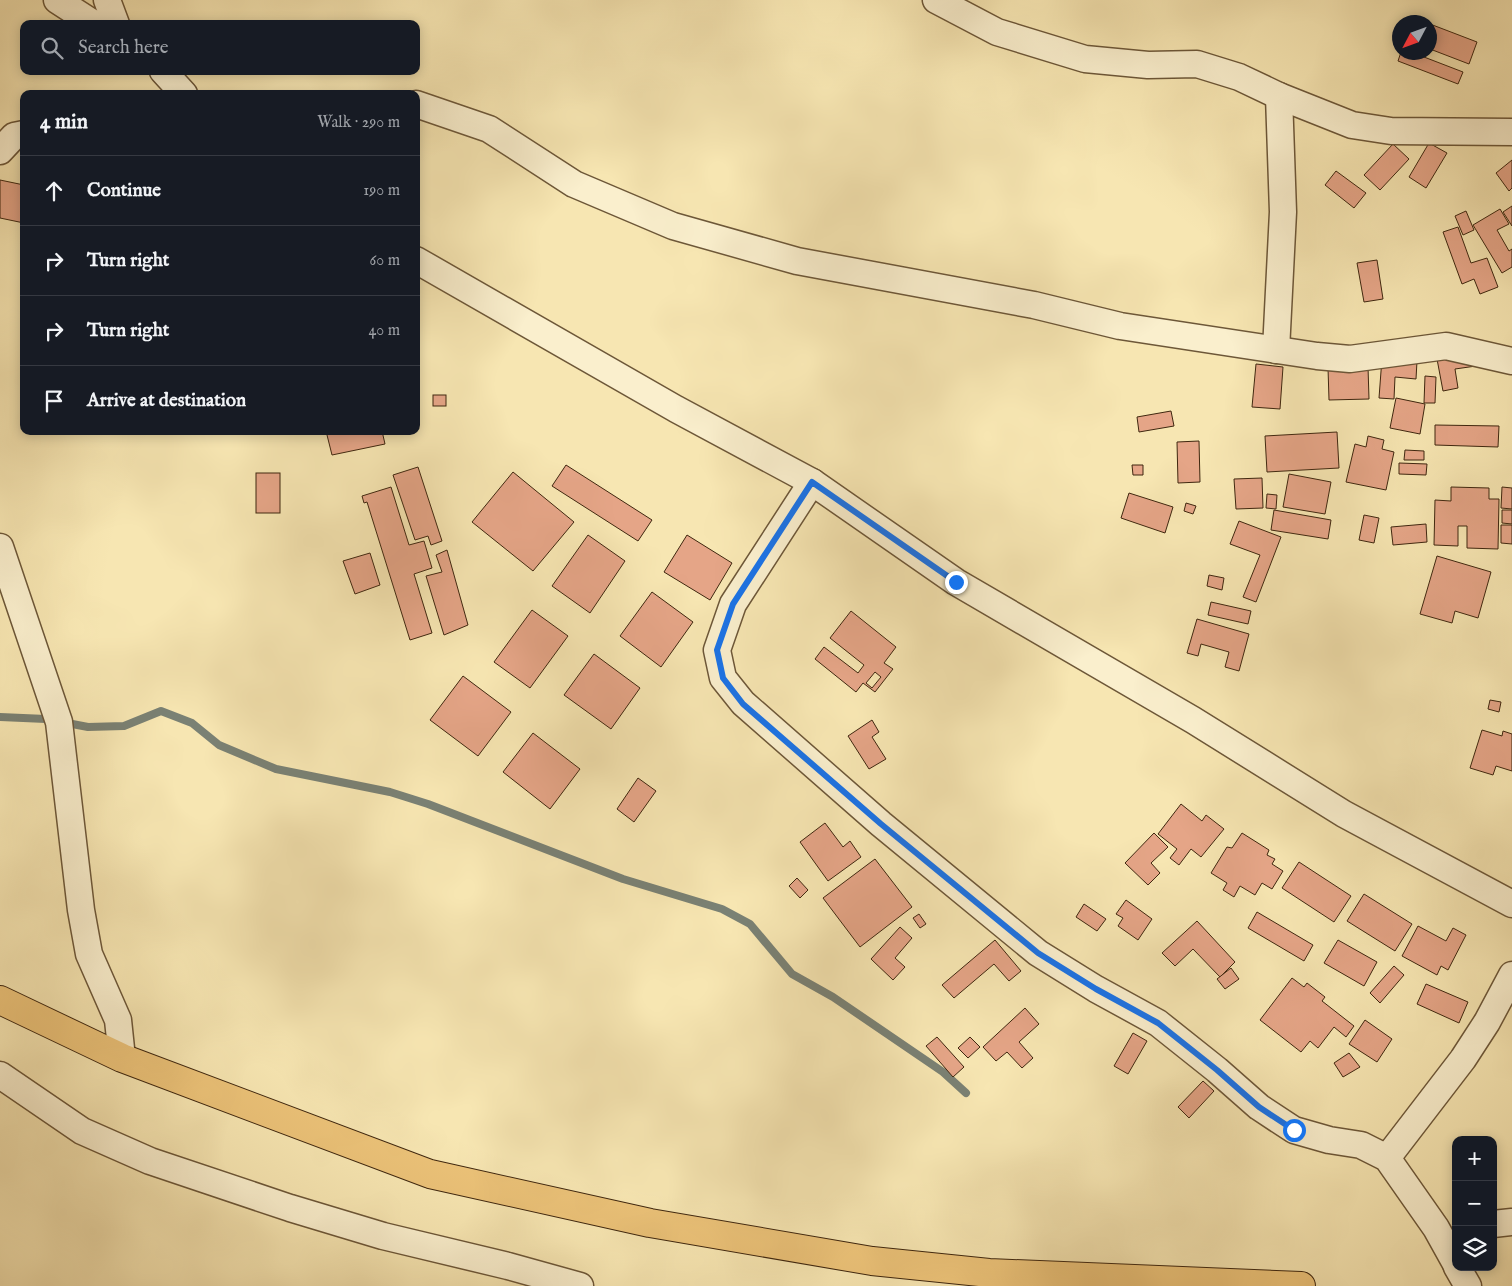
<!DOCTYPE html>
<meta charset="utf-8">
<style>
body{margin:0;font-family:"IM FELL English",serif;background:#242831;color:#f1f3f6}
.controls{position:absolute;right:15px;bottom:15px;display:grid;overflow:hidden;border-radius:10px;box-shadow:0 2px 12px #0003}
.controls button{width:45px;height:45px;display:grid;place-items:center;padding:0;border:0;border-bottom:1px solid #363941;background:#171b24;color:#f1f3f6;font:25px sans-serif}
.compass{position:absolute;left:1392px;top:15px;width:45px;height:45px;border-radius:50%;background:#171b24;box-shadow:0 2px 12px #0003;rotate:229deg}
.stop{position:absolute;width:15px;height:15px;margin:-11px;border:4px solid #1a73e8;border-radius:50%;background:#fff}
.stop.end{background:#1a73e8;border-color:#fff;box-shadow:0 1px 5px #0008}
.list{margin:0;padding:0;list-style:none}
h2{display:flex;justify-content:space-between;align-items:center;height:65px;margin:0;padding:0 20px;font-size:21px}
h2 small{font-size:16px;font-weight:400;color:#9ea1a6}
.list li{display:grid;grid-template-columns:32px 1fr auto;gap:15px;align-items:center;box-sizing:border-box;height:70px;padding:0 20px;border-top:1px solid #363941}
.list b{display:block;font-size:19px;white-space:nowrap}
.list em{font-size:16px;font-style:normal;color:#9ea1a6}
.icon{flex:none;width:28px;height:28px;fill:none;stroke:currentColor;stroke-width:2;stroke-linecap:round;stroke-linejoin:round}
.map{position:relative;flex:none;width:1512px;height:1286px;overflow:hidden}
.search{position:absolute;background:#171b24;box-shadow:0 2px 12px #0003;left:20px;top:20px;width:400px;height:55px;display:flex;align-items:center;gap:12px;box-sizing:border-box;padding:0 18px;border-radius:10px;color:#9ea1a6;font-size:19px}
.panel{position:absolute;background:#171b24;box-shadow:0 2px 12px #0003;left:20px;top:90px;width:400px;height:345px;border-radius:10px}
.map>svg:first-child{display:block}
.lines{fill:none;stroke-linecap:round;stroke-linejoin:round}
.stream{stroke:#7a8174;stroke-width:8}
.building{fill:#e5a587;stroke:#3f270f;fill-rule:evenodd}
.street-casing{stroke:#6d5738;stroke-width:29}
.highway-casing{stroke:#3f270f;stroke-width:30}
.street{stroke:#faefcd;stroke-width:26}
.highway{stroke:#ecc379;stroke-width:28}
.route{stroke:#1a73e8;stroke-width:6}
</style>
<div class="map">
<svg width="1512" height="1286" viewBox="0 0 1512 1286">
<rect width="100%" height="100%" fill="#f7e6b2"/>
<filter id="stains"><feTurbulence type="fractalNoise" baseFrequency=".004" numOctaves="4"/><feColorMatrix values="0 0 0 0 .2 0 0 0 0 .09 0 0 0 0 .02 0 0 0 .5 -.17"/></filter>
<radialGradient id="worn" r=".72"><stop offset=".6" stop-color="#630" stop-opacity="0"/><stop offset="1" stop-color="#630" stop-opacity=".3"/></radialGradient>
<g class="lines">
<polyline class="stream" points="0,717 46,719 88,727 124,726 161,711 192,723 219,745 276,769 390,792 428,804 623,879 722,909 750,924 792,974 833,997 943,1072 966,1093"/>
</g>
<g class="building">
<polygon points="1430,24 1477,42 1469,64 1430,49"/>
<polygon points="1401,52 1426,52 1424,57 1463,72 1458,84 1398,61"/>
<polygon points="1429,143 1447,153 1426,188 1409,177"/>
<polygon points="1393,144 1409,159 1380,190 1364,175"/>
<polygon points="1512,160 1512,188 1509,191 1496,173"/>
<polygon points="1336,171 1366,193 1354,208 1325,185"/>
<polygon points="0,180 24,185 24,223 0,218"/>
<polygon points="1512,206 1512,226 1503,212"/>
<polygon points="1500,209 1509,224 1497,230 1509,251 1512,249 1512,267 1502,273 1473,225"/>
<polygon points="1466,211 1474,230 1463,235 1455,216"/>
<polygon points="1458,227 1471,263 1487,258 1498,287 1480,294 1474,279 1462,284 1443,232"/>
<polygon points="1377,260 1383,299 1364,302 1357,263"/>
<polygon points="1474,353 1476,366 1455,369 1458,388 1443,391 1437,359"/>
<polygon points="1382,358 1417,361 1416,379 1395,377 1394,399 1379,398"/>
<polygon points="1256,364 1283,367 1280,409 1252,407"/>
<polygon points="1368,367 1369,399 1329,400 1328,368"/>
<polygon points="1425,376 1436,377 1435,403 1424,403"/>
<rect x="433" y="395" width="13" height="11"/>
<polygon points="1396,398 1425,404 1420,434 1390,428"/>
<polygon points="1171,411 1174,426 1139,432 1137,417"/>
<polygon points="1435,425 1499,426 1498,447 1435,445"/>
<polygon points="326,431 382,431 385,444 332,455"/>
<polygon points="1337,432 1339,468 1267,472 1265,436"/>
<polygon points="1368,436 1384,440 1382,449 1394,452 1386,490 1346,482 1355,444 1366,447"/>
<polygon points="1199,441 1200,482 1178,483 1177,442"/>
<polygon points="1405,450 1424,451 1424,460 1404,460"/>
<polygon points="1399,463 1427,464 1426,475 1399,474"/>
<polygon points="566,465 652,520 638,541 552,486"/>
<polygon points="1132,465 1143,465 1143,475 1133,475"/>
<polygon points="418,467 442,541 431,545 428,536 415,540 393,475"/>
<polygon points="513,472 574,522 533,571 472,522"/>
<rect x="256" y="473" width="24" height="40"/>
<polygon points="1289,474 1331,482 1325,514 1283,507"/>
<polygon points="1262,478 1263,508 1236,509 1234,479"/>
<polygon points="391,487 409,545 424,541 432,568 414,574 432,633 410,640 367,502 364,503 362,496"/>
<polygon points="1451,487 1489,488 1489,499 1499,499 1498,549 1467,548 1467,526 1458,526 1458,546 1434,545 1435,500 1451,501"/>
<polygon points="1502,487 1512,488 1512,509 1501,508"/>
<polygon points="1129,493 1173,507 1165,533 1121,518"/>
<polygon points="1267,494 1277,495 1276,509 1266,508"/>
<polygon points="1186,503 1196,506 1193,514 1184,511"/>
<polygon points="1274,510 1331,520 1328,539 1271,530"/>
<polygon points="1502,510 1512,510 1512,524 1502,523"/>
<polygon points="1364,515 1379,518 1374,543 1359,540"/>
<polygon points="1239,521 1281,537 1256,602 1243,597 1260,555 1230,544"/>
<polygon points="1426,524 1427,542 1393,545 1391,527"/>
<polygon points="1501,525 1512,525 1512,544 1501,543"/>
<polygon points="588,535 625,561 590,613 552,586"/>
<polygon points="687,535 732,563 710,600 664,572"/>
<polygon points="447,550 468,625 444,635 426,576 442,572 436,555"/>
<polygon points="370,553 380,585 355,594 343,561"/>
<polygon points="1437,556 1491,572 1478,618 1455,611 1452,623 1420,614"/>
<polygon points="1209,575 1224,578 1222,590 1207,586"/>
<polygon points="652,592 693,622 661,667 620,636"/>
<polygon points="1211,602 1251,611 1248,624 1208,615"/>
<polygon points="532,610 568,636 530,688 494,662"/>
<path d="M851 611 896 647 884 663 893 669 875 692 863 683 856 692 815 659 824 647 858 673 864 665 830 638ZM875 672 881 677 872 688 866 683Z"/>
<polygon points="1197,619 1249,634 1239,671 1225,667 1229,652 1201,644 1198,656 1187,653"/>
<polygon points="594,654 640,688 611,729 564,695"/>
<polygon points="463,676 511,712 478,756 430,720"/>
<polygon points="1490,700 1501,702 1499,712 1488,709"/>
<polygon points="872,720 879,732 872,737 886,759 869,769 848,736"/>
<polygon points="1482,730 1502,736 1503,731 1512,734 1512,771 1496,766 1493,775 1470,768"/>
<polygon points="533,733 580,769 550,809 503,772"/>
<polygon points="638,778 656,791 634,822 617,809"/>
<polygon points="1181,804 1202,821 1206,815 1224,829 1201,857 1191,849 1179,865 1170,858 1177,849 1158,834"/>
<polygon points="825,823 843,847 850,841 861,857 828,881 800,842"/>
<polygon points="1154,833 1168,847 1151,863 1160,873 1148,885 1125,863"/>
<polygon points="1242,833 1269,850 1267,855 1275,859 1272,864 1283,871 1272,889 1262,883 1255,895 1240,886 1234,897 1223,890 1227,883 1211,873 1227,847 1232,848"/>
<polygon points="875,859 912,907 860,947 823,898"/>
<polygon points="1299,862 1351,896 1334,922 1282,888"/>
<polygon points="797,878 808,890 800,898 789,886"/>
<polygon points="1364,894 1412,924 1395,951 1347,921"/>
<polygon points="1126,900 1152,919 1138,940 1118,926 1123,918 1116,914"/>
<polygon points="1084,904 1106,919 1097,931 1076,917"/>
<polygon points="1257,912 1313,945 1304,961 1248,928"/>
<polygon points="919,914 926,924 920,928 913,918"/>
<polygon points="1197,921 1235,962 1220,977 1193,949 1175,966 1162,953"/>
<polygon points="1418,926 1446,941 1453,928 1466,935 1448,970 1441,966 1437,975 1402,956"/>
<polygon points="900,927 912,938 895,958 905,967 893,980 871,959"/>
<polygon points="995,940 1021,971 1009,981 994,964 954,998 942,985"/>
<polygon points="1338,940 1377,962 1364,986 1324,963"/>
<polygon points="1394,966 1404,975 1380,1003 1370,993"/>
<polygon points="1231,968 1239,979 1225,989 1217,979"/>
<polygon points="1292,978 1304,987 1307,983 1325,997 1322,1001 1354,1026 1346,1037 1334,1027 1318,1048 1310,1041 1301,1052 1260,1020"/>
<polygon points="1426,984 1468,1002 1459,1023 1417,1004"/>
<polygon points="1025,1008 1039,1024 1019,1042 1033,1058 1022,1068 1007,1052 996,1061 983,1047"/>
<polygon points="1365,1020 1392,1039 1377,1062 1349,1044"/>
<polygon points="1133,1033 1147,1041 1128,1074 1114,1066"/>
<polygon points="937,1037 964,1067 953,1077 926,1046"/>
<polygon points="970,1037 980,1047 968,1058 958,1048"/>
<polygon points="1349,1053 1360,1067 1343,1077 1334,1063"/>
<polygon points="1203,1081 1214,1091 1189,1118 1178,1107"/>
</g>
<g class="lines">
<g class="street-casing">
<g id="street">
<polyline points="57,0 94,24"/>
<polyline points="107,0 116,24"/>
<polyline points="936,0 997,32 1085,59 1148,65 1197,64 1239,77 1279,96 1352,125 1391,131 1512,132"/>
<polyline points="163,71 184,94"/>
<polyline points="416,104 489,129 574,184 673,226 797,261 1034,305 1120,326 1317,356 1350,359 1446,346 1512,361"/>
<polyline points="0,151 14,136 24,134"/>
<polyline points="416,260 676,409 812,482 956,582 1193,720 1344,814 1512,904"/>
<polyline points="1276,350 1283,212 1279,96"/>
<polyline points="812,482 733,604 717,650 723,678 743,703 881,824 1038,953 1096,989 1158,1023 1217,1070 1259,1107 1294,1130 1329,1140 1361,1145 1387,1158 1436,1228 1456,1264"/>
<polyline points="0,547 59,722 81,910 89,954 118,1020 122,1058"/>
<polyline points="0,1075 82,1131 150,1161 290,1208 383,1236 508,1266 580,1286"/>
<polyline points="1387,1158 1463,1059 1487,1022 1512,975"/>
<polyline points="1493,1224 1512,1222"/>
<polyline points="1457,1267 1468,1286"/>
</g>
</g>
<g class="highway-casing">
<polyline id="highway" points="0,1000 122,1058 430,1174 650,1223 872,1261 989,1273 1301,1286"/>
</g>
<use href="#street" class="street"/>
<use href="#highway" class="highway"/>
</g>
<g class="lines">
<polyline class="route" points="956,582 812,482 733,604 717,650 723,678 743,704 881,824 1038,953 1096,989 1158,1023 1217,1070 1259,1107 1294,1130"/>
</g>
<rect width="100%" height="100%" filter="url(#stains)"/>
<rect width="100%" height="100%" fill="url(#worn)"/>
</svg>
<div class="controls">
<button>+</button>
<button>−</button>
<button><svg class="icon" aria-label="layers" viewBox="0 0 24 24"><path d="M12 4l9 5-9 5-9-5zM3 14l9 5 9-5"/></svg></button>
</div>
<svg class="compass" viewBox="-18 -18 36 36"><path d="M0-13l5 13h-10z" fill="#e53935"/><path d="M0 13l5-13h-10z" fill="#9ea1a6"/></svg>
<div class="stop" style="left:1294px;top:1130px"></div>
<div class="stop end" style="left:956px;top:582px"></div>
<div class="search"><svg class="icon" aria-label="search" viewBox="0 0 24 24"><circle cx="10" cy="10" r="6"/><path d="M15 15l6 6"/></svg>Search here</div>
<section class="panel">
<h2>4 min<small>Walk · 290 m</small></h2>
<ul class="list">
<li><svg class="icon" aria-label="ahead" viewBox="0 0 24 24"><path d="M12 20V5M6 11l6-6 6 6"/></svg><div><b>Continue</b></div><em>190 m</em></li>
<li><svg class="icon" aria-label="right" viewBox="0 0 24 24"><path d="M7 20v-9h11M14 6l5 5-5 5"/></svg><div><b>Turn right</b></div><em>60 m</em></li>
<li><svg class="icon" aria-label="right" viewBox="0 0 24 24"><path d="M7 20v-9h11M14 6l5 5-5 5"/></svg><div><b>Turn right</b></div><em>40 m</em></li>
<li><svg class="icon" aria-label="arrive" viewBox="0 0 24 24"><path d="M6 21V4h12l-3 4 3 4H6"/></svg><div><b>Arrive at destination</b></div></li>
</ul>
</section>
</div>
